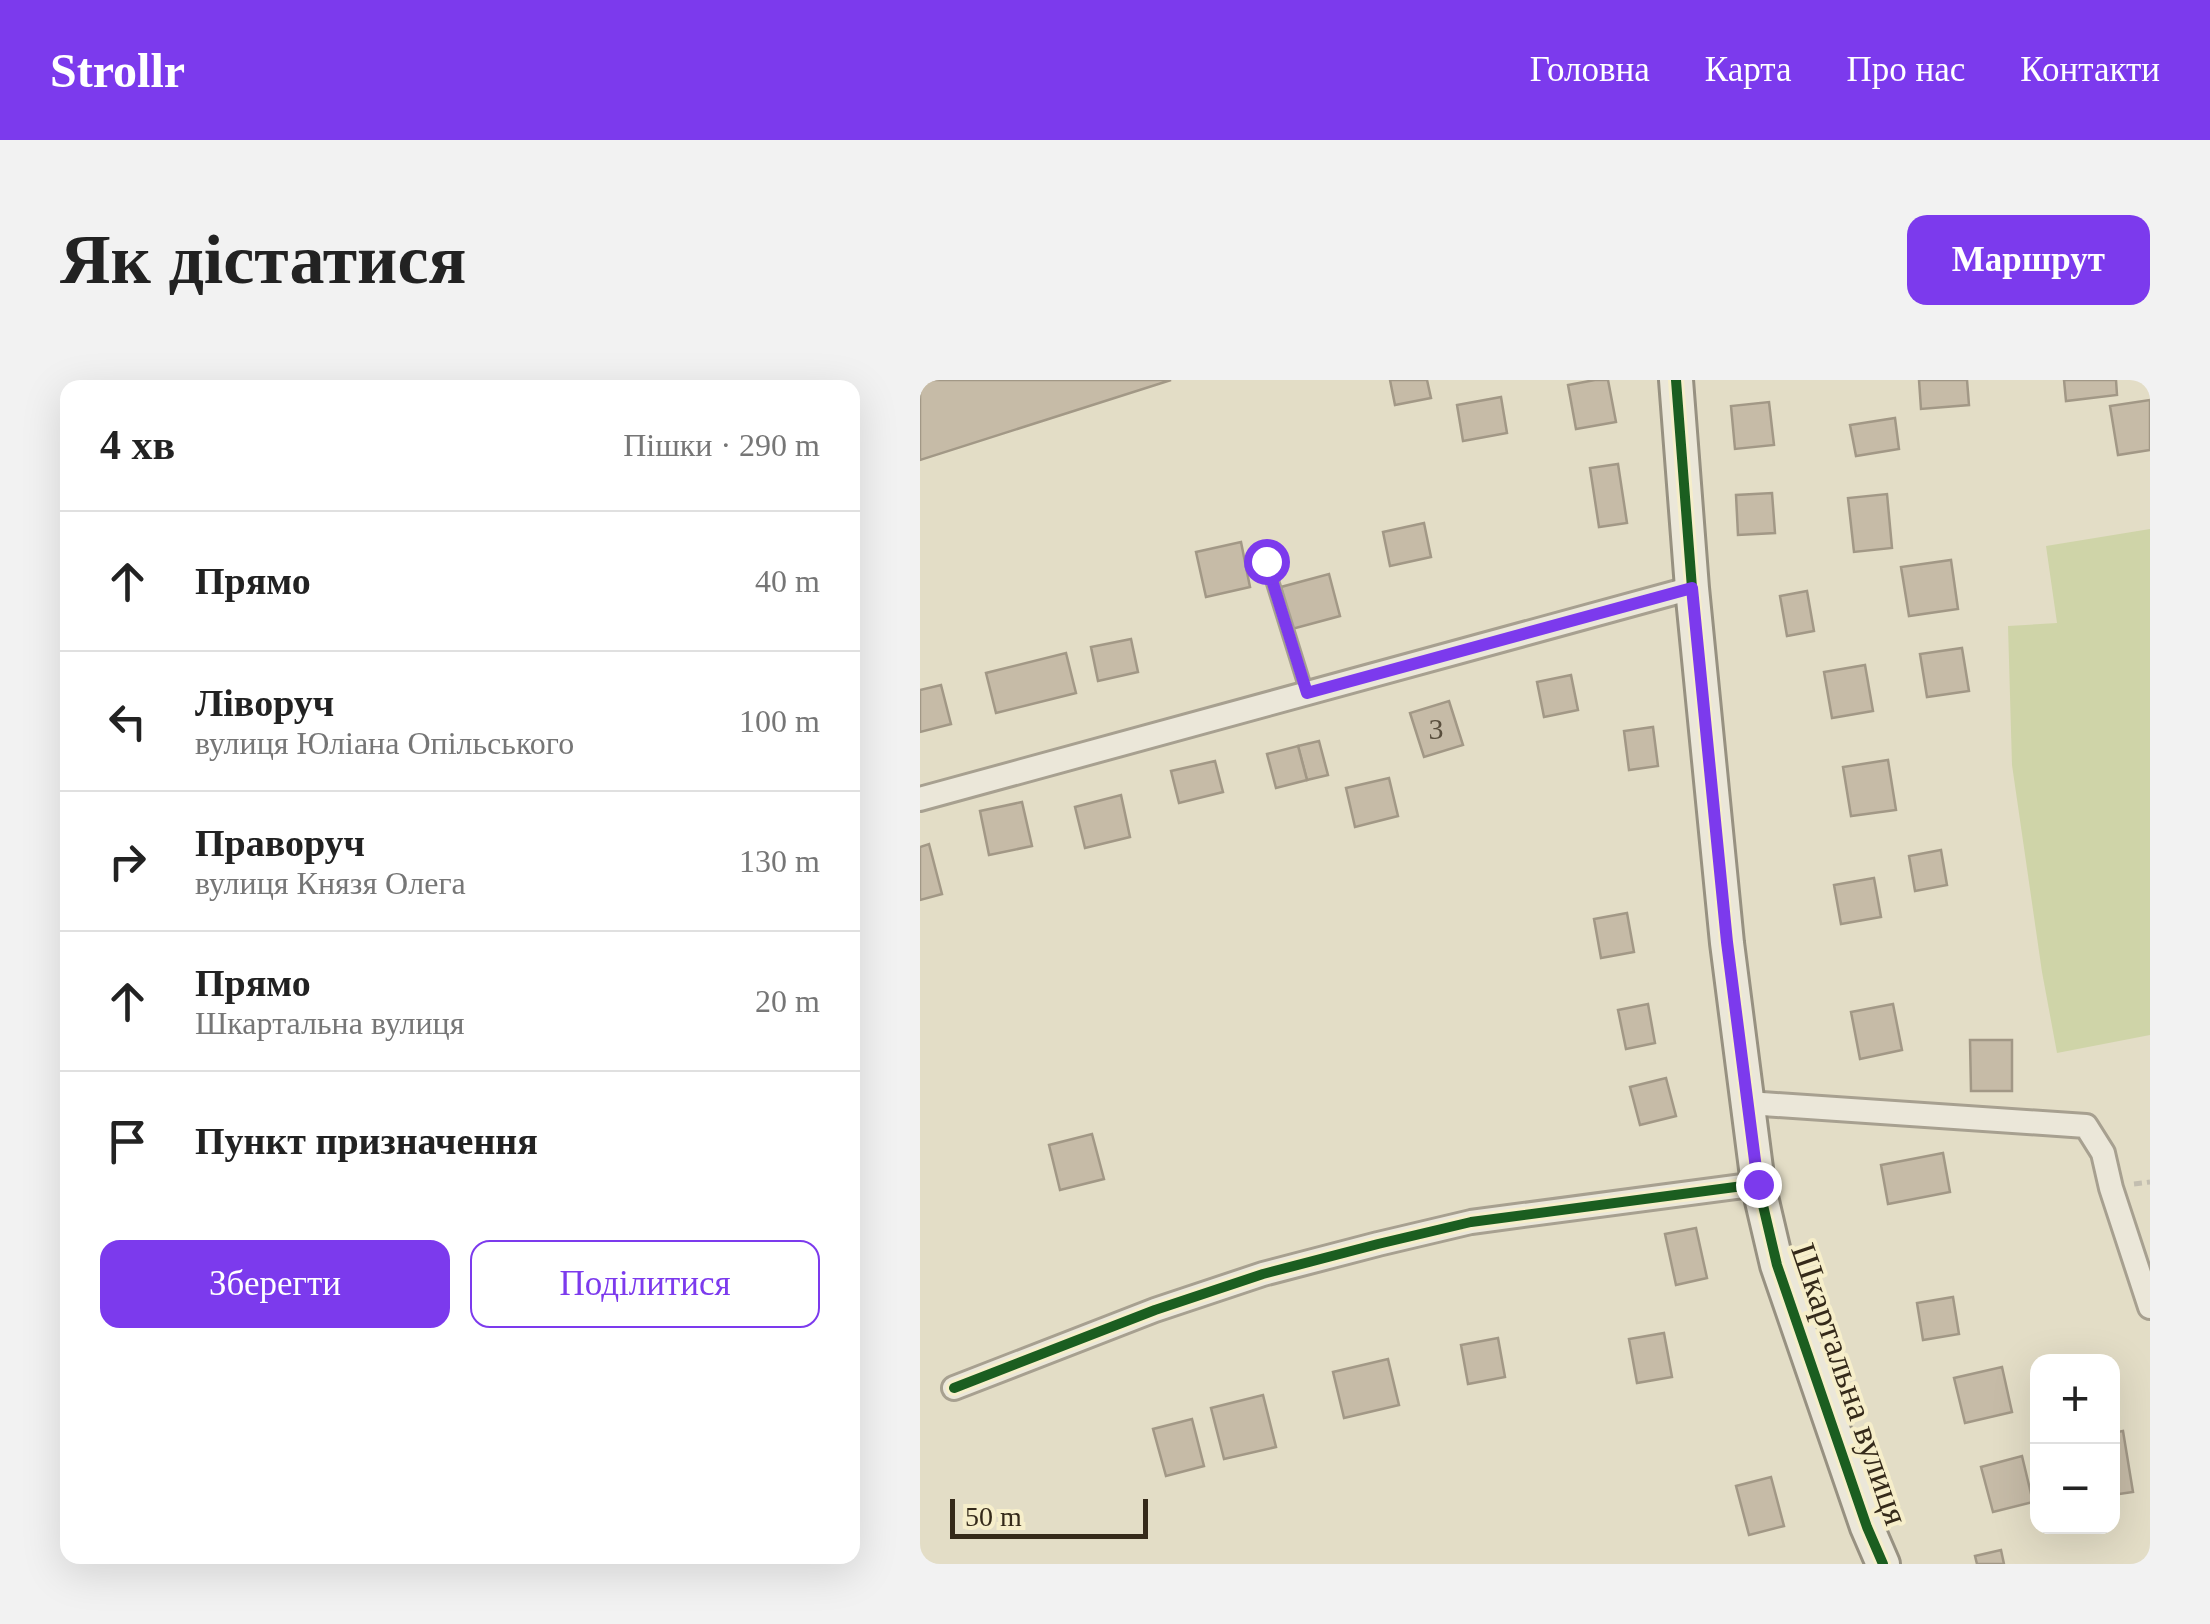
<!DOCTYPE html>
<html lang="uk">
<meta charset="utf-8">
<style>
body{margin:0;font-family:Georgia,serif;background:#f2f2f2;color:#222}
.controls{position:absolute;right:30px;bottom:30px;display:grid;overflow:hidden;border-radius:20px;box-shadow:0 10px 40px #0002}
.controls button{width:90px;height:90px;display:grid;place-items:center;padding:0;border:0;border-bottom:2px solid #e0e0e0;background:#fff;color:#222;font:50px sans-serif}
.scale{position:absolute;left:30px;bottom:25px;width:198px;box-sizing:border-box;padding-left:10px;border:5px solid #352a1a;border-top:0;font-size:28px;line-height:35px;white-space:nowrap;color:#352a1a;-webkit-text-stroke:8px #f6eeca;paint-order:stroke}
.stop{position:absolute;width:30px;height:30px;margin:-22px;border:8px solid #7c3aed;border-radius:50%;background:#fff}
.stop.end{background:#7c3aed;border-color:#fff;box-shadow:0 2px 10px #0008}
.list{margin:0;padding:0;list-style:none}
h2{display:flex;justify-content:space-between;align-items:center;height:130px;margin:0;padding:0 40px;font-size:42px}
h2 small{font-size:32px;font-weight:400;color:#767676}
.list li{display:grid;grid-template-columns:65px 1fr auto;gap:30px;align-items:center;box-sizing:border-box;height:140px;padding:0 40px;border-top:2px solid #e0e0e0}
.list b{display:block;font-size:38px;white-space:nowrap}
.list p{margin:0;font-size:32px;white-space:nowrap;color:#767676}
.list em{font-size:32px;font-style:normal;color:#767676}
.actions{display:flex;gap:20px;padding:30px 40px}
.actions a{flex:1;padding:22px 0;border:2px solid #7c3aed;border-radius:20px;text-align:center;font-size:35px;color:#7c3aed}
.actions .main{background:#7c3aed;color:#fff}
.icon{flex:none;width:55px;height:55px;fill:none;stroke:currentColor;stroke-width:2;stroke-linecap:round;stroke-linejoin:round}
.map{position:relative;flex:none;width:1230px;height:1184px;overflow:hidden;border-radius:20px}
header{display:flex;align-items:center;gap:60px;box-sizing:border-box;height:140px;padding:0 50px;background:#7c3aed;color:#fff}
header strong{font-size:48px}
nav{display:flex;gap:55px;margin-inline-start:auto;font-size:35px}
.intro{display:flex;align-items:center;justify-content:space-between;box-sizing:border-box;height:240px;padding:0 60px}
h1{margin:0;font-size:70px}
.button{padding:25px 45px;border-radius:20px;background:#7c3aed;color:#fff;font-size:35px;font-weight:700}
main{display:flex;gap:60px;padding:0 60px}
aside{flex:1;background:#fff;border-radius:20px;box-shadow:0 10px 40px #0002}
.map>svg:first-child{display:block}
.green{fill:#cfd4a8}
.building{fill:#c6bba7;stroke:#a29886;stroke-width:2.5}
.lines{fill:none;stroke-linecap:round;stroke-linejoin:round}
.lane-casing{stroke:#a7a090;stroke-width:16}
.street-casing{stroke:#a7a090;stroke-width:28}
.secondary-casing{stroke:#979181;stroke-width:38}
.path{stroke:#c3beb0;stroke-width:5;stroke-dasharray:8 5;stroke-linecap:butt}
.lane{stroke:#ebe7d9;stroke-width:11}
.street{stroke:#ebe7d9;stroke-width:22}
.secondary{stroke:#ebe7d9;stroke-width:32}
.cycleway-casing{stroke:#f6eeca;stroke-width:16}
.cycleway{stroke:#1b5e20;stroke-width:10}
.route{stroke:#7c3aed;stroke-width:12}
.labels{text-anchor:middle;stroke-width:8;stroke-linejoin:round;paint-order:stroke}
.number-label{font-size:30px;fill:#594e3d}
.street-label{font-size:35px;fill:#352a1a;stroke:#f6eeca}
</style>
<header>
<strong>Strollr</strong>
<nav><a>Головна</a><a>Карта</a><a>Про нас</a><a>Контакти</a></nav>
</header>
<div class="intro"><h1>Як дістатися</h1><a class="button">Маршрут</a></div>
<main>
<aside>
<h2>4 хв<small>Пішки · 290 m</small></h2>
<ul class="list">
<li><svg class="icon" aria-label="ahead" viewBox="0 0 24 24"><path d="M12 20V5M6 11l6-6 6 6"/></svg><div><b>Прямо</b></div><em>40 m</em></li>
<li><svg class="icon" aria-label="left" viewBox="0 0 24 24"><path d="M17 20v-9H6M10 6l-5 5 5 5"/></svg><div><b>Ліворуч</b><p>вулиця Юліана Опільського</p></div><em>100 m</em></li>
<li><svg class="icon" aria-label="right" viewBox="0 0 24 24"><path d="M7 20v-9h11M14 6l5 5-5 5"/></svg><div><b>Праворуч</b><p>вулиця Князя Олега</p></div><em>130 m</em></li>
<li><svg class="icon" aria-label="ahead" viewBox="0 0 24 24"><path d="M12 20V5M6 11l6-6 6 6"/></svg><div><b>Прямо</b><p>Шкартальна вулиця</p></div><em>20 m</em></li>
<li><svg class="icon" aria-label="arrive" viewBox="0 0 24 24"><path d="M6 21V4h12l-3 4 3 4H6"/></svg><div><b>Пункт призначення</b></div></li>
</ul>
<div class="actions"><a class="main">Зберегти</a><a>Поділитися</a></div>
</aside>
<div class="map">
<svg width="1230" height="1184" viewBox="0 0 1230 1184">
<rect width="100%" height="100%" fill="#e3ddc6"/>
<polygon class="green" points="1230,149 1230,655 1137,673 1122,592 1092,385 1088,246 1137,243 1126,166"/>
<g class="building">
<polygon points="0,0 251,0 0,80"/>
<polygon points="470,0 507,0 511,18 475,25"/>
<polygon points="675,0 688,0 696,42 656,49 648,5"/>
<polygon points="999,0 1047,0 1049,25 1001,29"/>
<polygon points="1144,0 1196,0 1197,15 1146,21"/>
<polygon points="581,17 587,53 543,61 537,25"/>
<polygon points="1230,20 1230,70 1198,75 1190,26"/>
<polygon points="849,22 854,65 815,69 811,26"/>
<polygon points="975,38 979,69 936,76 930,45"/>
<polygon points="698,84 707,143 679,147 670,88"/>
<polygon points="852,113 855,153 818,155 816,115"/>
<polygon points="967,114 972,168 934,172 928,118"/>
<polygon points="504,143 511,177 470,186 463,152"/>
<polygon points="321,162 330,207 286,217 276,172"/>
<polygon points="1031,180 1038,229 989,236 981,187"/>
<polygon points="409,194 420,236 372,249 361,207"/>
<polygon points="887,211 894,251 867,256 860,216"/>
<polygon points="211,259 218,292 178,301 171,267"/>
<polygon points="1042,268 1049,311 1007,317 1000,274"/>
<polygon points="146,273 156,313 76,333 66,293"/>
<polygon points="945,285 953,331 912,338 904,292"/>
<polygon points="651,295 658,330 624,337 617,302"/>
<polygon points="21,305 31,344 0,352 0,310"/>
<polygon points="529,321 543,365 504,377 490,333"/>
<polygon points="733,347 738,386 709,390 704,351"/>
<polygon points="399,361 408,395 387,400 378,366"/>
<polygon points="378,366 387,400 356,408 347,374"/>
<polygon points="968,380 976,430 931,436 923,387"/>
<polygon points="295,381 303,412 259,423 251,391"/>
<polygon points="469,398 478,436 435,447 426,408"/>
<polygon points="201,415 210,457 165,468 155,427"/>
<polygon points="102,422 112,466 69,475 60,431"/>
<polygon points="9,464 22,514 0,520 0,467"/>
<polygon points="1021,470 1027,505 995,511 989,476"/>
<polygon points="954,498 961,537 921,544 914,505"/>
<polygon points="707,533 714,572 681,578 674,539"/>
<polygon points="728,624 735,663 706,669 698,630"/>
<polygon points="973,624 982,670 940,679 931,632"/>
<polygon points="1050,660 1092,660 1092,711 1051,711"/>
<polygon points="746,698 756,736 720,745 710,707"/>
<polygon points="172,754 184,799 140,810 129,765"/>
<polygon points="1023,773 1030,812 968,824 961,785"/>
<polygon points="776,848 787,898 756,905 745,854"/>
<polygon points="1033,917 1039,954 1003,960 997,923"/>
<polygon points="744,953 752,997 717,1003 709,959"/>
<polygon points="578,958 585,997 548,1004 541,965"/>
<polygon points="468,979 479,1025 424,1038 413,992"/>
<polygon points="1082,987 1092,1032 1045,1043 1034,998"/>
<polygon points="343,1015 356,1067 304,1079 291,1028"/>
<polygon points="272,1039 284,1086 246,1096 233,1049"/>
<polygon points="1203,1051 1213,1112 1192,1115 1192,1053"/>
<polygon points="1102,1076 1113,1122 1073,1132 1061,1087"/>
<polygon points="851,1097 864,1146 829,1155 816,1106"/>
<polygon points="1081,1170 1084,1184 1057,1184 1055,1176"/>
</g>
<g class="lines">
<g class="lane-casing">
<polyline id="lane" points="346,181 387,313"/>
</g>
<g class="street-casing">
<g id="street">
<polyline points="0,419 772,208"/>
<polyline points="828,723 1166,746 1183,773 1191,808 1230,927"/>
<polyline points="34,1008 235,930 343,894 458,864 551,842 838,804"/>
</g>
</g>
<g class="secondary-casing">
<polyline id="secondary" points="756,0 772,208 807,563 838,804 857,885 947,1147 963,1184"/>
</g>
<polyline class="path" points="1214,804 1230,802"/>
<use href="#lane" class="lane"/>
<use href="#street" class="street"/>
<use href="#secondary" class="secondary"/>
<g class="cycleway-casing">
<g id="cycleway">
<polyline points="756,0 772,208 807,563 838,804 857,885 947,1147 963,1184"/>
<polyline points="34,1008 235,930 343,894 458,864 551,842 838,804"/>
</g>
</g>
<use href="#cycleway" class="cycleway"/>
</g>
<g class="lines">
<polyline class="route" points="346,181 387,313 772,208 807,562 838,804"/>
</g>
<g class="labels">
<g class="number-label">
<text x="516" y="359">3</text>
</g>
<g class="street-label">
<text transform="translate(930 1004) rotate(71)" y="12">Шкартальна вулиця</text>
</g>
</g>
</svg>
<div class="controls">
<button>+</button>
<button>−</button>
</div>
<div class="scale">50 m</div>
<div class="stop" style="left:346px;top:181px"></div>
<div class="stop end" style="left:838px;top:804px"></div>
</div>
</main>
